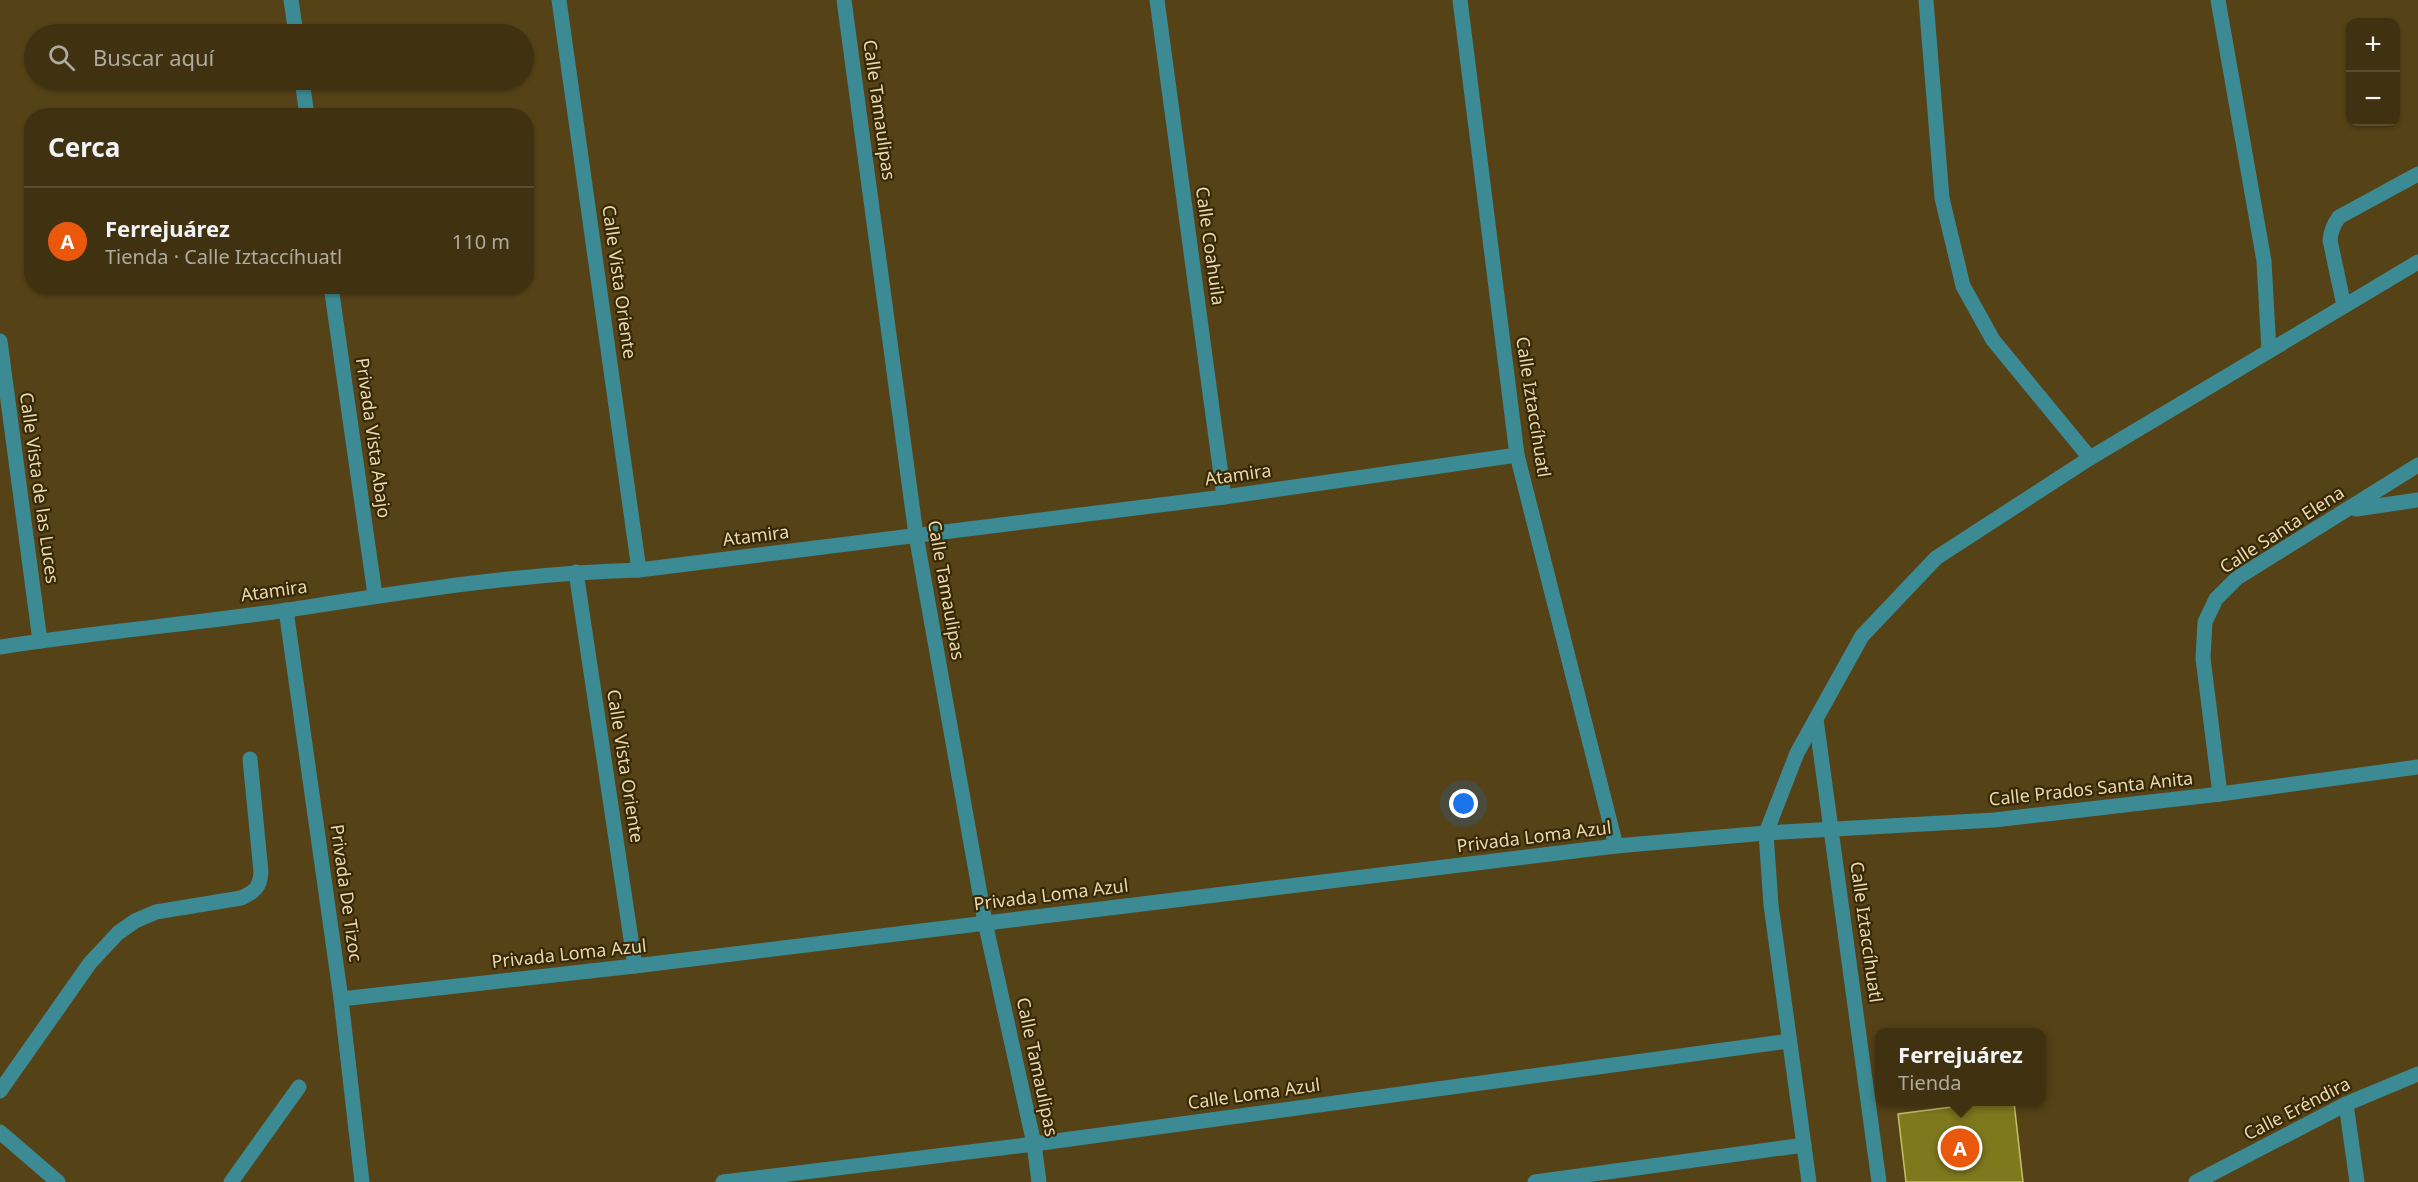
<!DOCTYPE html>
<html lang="es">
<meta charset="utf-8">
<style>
body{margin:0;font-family:"Noto Sans",sans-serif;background:#473a19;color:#f1f3f6}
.controls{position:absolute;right:18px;top:18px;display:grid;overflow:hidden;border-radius:12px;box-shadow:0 2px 4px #0004}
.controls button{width:54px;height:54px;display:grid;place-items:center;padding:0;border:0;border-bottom:2px solid #594d30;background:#403210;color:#f1f3f6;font:30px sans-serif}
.you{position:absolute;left:1464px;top:804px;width:21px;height:21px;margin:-15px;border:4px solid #fff;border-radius:50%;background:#1a73e8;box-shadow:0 0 0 9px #1a73e833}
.badge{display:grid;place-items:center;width:39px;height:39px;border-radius:50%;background:#ea580c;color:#fff;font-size:20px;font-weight:700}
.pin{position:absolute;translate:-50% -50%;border:3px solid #fff;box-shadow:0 2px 6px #0006}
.popup{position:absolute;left:1875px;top:1028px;width:171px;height:78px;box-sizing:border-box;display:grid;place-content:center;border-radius:12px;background:#403210;filter:drop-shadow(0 2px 4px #0005);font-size:20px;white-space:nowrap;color:#aeaa9f}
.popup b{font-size:22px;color:#f1f3f6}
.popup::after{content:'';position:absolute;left:50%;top:100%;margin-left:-12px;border:12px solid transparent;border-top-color:#403210}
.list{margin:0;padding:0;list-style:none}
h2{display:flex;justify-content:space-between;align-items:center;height:78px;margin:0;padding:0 24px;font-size:26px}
h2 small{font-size:20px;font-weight:400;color:#aeaa9f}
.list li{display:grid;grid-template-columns:39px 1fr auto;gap:18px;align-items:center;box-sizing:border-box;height:108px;padding:0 24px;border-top:2px solid #594d30}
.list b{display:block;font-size:22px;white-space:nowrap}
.list p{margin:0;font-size:20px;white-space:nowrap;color:#aeaa9f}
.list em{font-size:20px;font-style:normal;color:#aeaa9f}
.icon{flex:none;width:33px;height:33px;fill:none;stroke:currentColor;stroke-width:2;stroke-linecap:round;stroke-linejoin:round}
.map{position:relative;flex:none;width:2418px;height:1182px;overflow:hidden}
.search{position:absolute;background:#403210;box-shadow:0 2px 4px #0004;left:24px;top:24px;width:510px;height:66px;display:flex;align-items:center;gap:15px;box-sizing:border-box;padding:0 21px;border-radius:33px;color:#aeaa9f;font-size:22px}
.panel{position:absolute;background:#403210;box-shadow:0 2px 4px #0004;left:24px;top:108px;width:510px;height:186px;border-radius:24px}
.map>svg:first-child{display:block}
.building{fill:#7f791e;stroke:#c5c06a;stroke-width:1.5}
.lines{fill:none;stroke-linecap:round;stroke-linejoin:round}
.minor{stroke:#3c8a93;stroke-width:15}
.labels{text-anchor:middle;stroke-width:4.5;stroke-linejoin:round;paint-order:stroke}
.street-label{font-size:18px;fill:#ead8b2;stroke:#372905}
</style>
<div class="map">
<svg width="2418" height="1182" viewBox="0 0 2418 1182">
<rect width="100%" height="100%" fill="#554216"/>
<polygon class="building" points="1991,1102 2014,1102 2023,1182 1906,1182 1898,1114"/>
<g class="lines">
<g class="minor">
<polyline points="291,0 296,34"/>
<polyline points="559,0 639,570"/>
<polyline points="844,0 916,535 985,922 1034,1144 1039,1182"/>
<polyline points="1157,0 1224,497"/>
<polyline points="1460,0 1517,455 1616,846"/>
<polyline points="1926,0 1942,198 1963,286 1993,340 2090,458"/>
<polyline points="2218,0 2264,261 2269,351"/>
<polyline points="302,80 307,116"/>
<polyline points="331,286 375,595"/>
<path d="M2344 306 2330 240C2331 231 2333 225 2339 217L2418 174"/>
<polyline points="0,341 40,641"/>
<polyline points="2356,509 2418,500"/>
<polyline points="576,572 635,966"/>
<polyline points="286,610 341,999 362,1182"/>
<path d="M0 647C96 632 192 624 288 610 404 592 521 573 639 570L1224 497 1517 455"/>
<polyline points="1816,719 1879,1182"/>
<polyline points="2220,794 2203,658 2205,622 2216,599 2237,578 2418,465"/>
<polyline points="341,999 635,966 1616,846 1766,833 1994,820 2220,794 2418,767"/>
<path d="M0 1091 90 963 118 933 135 921 156 912 241 898C255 892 260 887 261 872L250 759"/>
<polyline points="2346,1104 2357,1182"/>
<polyline points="0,1132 58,1182"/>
<polyline points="231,1182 299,1087"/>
<polyline points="723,1182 1034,1144 1789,1041"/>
<polyline points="1535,1182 1804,1145"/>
<polyline points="1809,1182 1771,905 1766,833 1797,753 1862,636 1936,558 2090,458 2418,262"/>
<polyline points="2196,1182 2346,1104 2418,1074"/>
</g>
</g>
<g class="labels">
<g class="street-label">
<text transform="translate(879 110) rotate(82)" y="6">Calle Tamaulipas</text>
<text transform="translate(1210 246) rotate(82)" y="6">Calle Coahuila</text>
<text transform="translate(619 282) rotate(82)" y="6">Calle Vista Oriente</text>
<text transform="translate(1533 407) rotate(81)" y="6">Calle Iztaccíhuatl</text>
<text transform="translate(373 438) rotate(82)" y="6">Privada Vista Abajo</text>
<text transform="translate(1238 475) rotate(-8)" y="6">Atamira</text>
<text transform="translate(39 488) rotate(82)" y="6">Calle Vista de las Luces</text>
<text transform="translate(2282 530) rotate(-33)" y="6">Calle Santa Elena</text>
<text transform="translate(756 536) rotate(-7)" y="6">Atamira</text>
<text transform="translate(946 590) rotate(80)" y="6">Calle Tamaulipas</text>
<text transform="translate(274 591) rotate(-8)" y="6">Atamira</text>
<text transform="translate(625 766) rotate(81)" y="6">Calle Vista Oriente</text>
<text transform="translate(2091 789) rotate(-6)" y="6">Calle Prados Santa Anita</text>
<text transform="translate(1534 837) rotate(-7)" y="6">Privada Loma Azul</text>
<text transform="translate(346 893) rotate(82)" y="6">Privada De Tizoc</text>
<text transform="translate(1051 895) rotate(-7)" y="6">Privada Loma Azul</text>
<text transform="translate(1866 932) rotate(82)" y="6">Calle Iztaccíhuatl</text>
<text transform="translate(569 954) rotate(-6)" y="6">Privada Loma Azul</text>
<text transform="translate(1037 1067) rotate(78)" y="6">Calle Tamaulipas</text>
<text transform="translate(1254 1094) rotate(-8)" y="6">Calle Loma Azul</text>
<text transform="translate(2297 1109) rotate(-27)" y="6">Calle Eréndira</text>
</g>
</g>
</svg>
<div class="controls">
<button>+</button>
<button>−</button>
</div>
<div class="you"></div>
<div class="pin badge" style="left:1960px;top:1148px">A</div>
<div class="popup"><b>Ferrejuárez</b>Tienda</div>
<div class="search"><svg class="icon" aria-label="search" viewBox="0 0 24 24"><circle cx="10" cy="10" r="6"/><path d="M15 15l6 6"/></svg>Buscar aquí</div>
<section class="panel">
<h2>Cerca<small></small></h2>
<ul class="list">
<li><span class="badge">A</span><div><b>Ferrejuárez</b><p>Tienda · Calle Iztaccíhuatl</p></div><em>110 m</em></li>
</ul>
</section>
</div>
